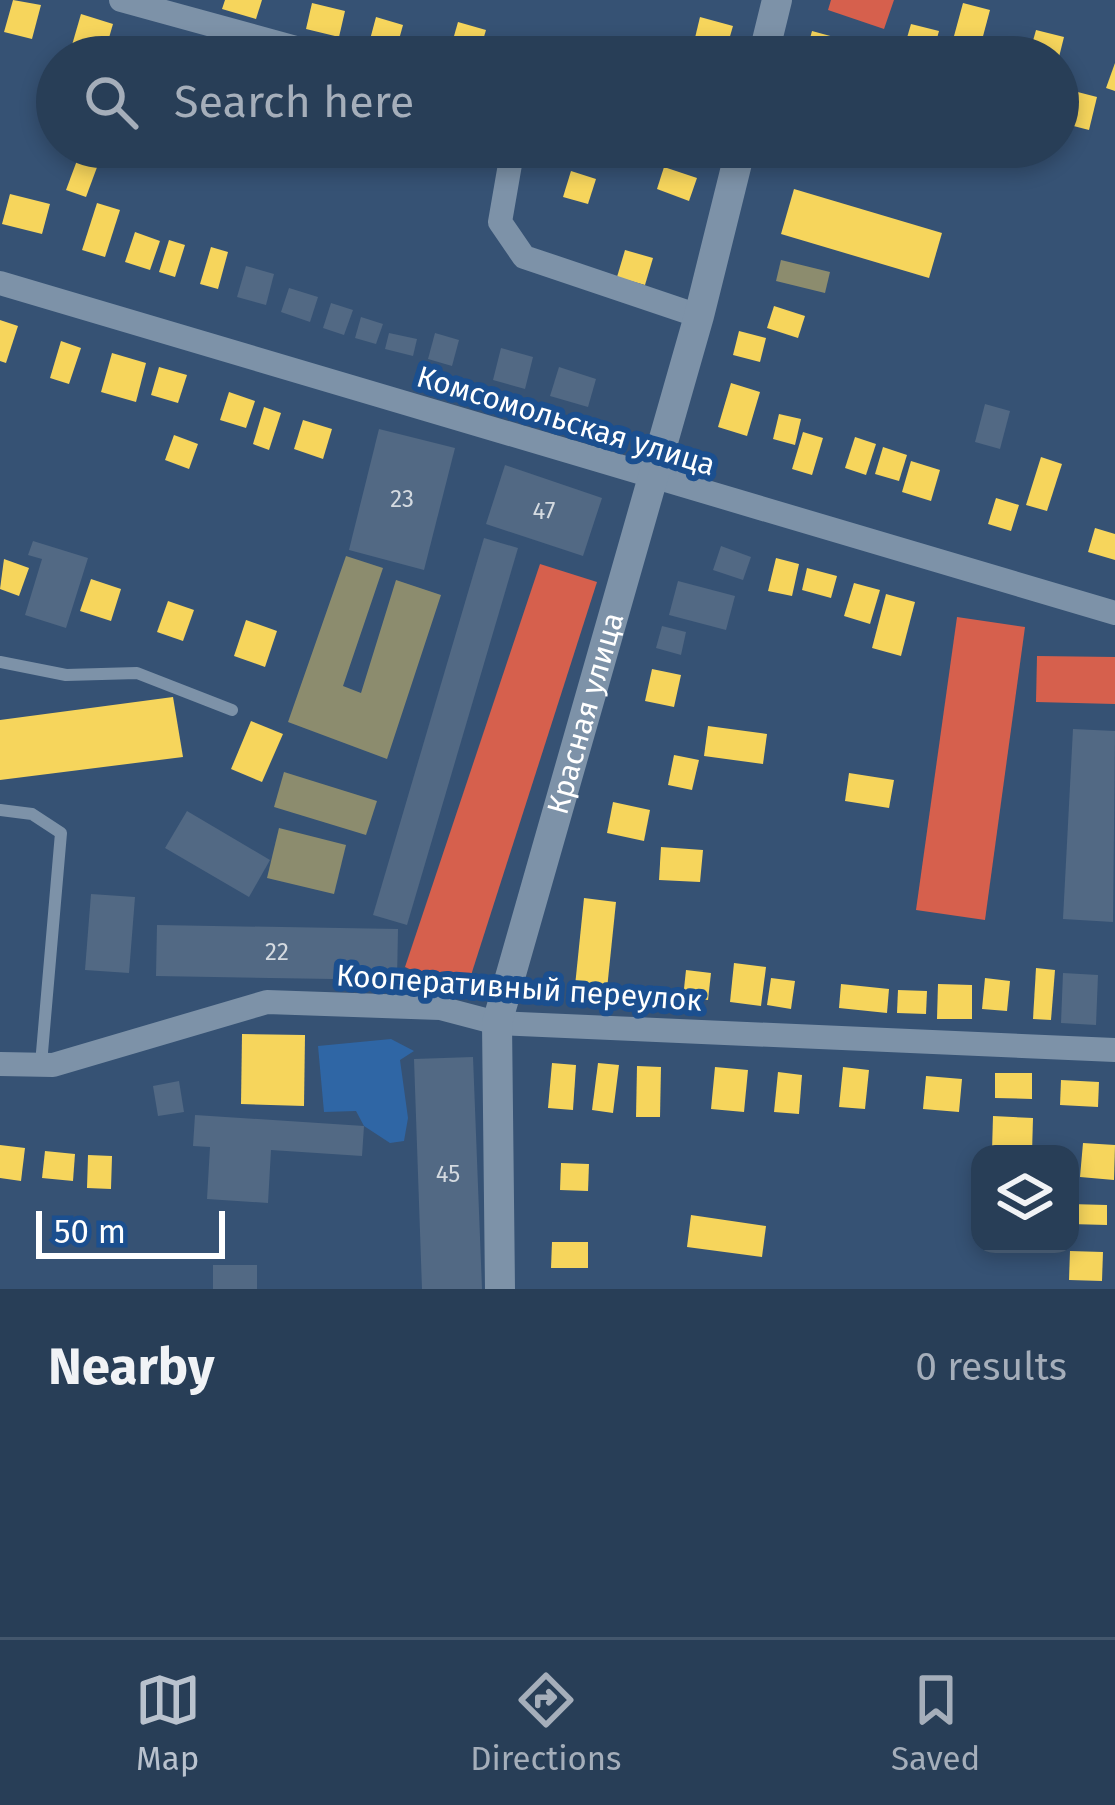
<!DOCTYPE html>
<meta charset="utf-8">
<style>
body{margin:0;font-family:"Fira Sans",sans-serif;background:#30455d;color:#f1f3f6}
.controls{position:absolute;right:36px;bottom:36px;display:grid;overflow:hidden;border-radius:24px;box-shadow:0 6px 18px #0003}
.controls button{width:108px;height:108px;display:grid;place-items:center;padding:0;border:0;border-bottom:3px solid #44576d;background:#283e57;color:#f1f3f6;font:60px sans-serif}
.scale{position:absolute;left:36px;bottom:30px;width:189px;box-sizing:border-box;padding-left:12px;border:6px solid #fff;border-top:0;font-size:33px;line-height:42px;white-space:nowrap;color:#fff;-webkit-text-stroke:9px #1b4f8f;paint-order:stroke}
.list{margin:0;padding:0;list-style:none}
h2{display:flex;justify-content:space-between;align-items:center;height:156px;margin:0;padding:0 48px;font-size:51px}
h2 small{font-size:39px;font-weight:400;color:#a5aeba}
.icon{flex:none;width:66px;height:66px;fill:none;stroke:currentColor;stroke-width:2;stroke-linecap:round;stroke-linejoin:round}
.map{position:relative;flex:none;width:1115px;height:1289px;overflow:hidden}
.search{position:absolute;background:#283e57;box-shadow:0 6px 18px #0003;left:36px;right:36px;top:36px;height:132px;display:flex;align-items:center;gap:30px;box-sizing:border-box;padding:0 42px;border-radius:66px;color:#a5aeba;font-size:45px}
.sheet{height:348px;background:#283e57}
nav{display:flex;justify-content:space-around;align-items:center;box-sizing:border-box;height:168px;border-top:3px solid #44576d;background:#283e57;font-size:33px;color:#a5aeba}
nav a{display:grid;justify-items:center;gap:6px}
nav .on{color:#b9c2ce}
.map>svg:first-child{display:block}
.green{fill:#2f66a5}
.homes{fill:#f6d55c}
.shops{fill:#d6604d}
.industry{fill:#8c8c6e}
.building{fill:#526984}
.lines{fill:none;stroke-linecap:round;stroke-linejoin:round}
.service{stroke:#7d92a8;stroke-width:12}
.minor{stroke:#7d92a8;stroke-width:24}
.tertiary{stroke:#7d92a8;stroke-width:30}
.labels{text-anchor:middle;stroke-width:12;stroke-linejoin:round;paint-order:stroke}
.number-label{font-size:24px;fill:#d4dae0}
.street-label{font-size:30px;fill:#fff;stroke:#1b4f8f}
</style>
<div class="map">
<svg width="1115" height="1289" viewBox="0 0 1115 1289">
<rect width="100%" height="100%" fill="#365274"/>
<polygon class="green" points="391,1039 414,1051 400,1060 408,1118 404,1141 390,1143 364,1126 356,1111 324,1112 318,1046"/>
<g class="homes">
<polygon points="13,0 41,5 32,39 4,32"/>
<polygon points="225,0 262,0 256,19 222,9"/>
<polygon points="312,3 345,11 339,37 306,29"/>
<polygon points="963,3 990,10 978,55 951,47"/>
<polygon points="81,14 113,24 104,55 72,45"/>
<polygon points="376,17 403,25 395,54 368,47"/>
<polygon points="700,17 733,26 726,50 694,42"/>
<polygon points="458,22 486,30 478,57 448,57"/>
<polygon points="911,24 939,31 932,57 902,55"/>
<polygon points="1036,30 1064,37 1059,57 1029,55"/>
<polygon points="812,31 834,37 828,57 805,57"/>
<polygon points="144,36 168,43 163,57 138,57"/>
<polygon points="1115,63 1115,91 1106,88"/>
<polygon points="1066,89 1097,97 1089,130 1058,122"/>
<polygon points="82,147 103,151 86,197 66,190"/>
<polygon points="664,167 697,178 689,201 657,189"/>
<polygon points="571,171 596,179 588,204 563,197"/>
<polygon points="794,189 942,233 929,278 781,234"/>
<polygon points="10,194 50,204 42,234 2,224"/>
<polygon points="97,203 120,210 105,257 82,250"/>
<polygon points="135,232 160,241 150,270 125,262"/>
<polygon points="169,240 185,245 175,277 159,272"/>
<polygon points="211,247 228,252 218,289 200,284"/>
<polygon points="625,250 653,258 645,285 617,277"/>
<polygon points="774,306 805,316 798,338 767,328"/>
<polygon points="0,320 18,326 6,363 0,361"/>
<polygon points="739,331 766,338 760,362 733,355"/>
<polygon points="61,341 81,348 69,384 50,378"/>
<polygon points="112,353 146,363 136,402 101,392"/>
<polygon points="159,367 187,375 178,403 151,395"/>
<polygon points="731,383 760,392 747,436 718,427"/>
<polygon points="229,392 255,401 246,428 220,420"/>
<polygon points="264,407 281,413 269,450 253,444"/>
<polygon points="779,414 801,419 795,445 773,439"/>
<polygon points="303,420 332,429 323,459 294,449"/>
<polygon points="803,432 823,438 812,475 792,469"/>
<polygon points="174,435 198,444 189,469 165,460"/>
<polygon points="855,437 876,444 866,475 845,468"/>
<polygon points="883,447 907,455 899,481 875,474"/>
<polygon points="1041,457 1062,464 1047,511 1026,505"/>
<polygon points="911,461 940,470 931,501 902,492"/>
<polygon points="996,498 1019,505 1011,531 988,524"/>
<polygon points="1095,528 1115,534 1115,560 1088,552"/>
<polygon points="776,558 799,564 792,596 768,591"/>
<polygon points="4,559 29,568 19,596 0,589"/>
<polygon points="807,568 837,576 831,598 802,590"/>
<polygon points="91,579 121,589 111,621 80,611"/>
<polygon points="854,583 880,590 870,624 844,616"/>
<polygon points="886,594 915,602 901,656 872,648"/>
<polygon points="168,601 194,610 183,641 157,632"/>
<polygon points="246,620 277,631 265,667 234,656"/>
<polygon points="652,669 681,675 674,707 645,701"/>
<polygon points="173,697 183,757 0,780 0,720"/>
<polygon points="251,721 283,734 262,782 231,769"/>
<polygon points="708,726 767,734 763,764 704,756"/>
<polygon points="674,755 699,760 692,790 668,785"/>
<polygon points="849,773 894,780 889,808 845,801"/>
<polygon points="613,802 650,810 644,841 607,833"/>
<polygon points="661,847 703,850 700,882 659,880"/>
<polygon points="584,898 616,902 607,989 575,986"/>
<polygon points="734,963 766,967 761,1006 730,1002"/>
<polygon points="1036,968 1055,970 1051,1020 1033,1019"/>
<polygon points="686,970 711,973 708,1000 683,998"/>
<polygon points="771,978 795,981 791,1009 767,1005"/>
<polygon points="985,978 1010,981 1007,1011 982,1009"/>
<polygon points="841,984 889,989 887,1013 839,1008"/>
<polygon points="938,984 972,985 972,1019 937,1019"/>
<polygon points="898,990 927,991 926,1014 897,1013"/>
<polygon points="242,1034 305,1035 304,1106 241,1104"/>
<polygon points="552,1063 576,1065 573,1110 548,1108"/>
<polygon points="598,1063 619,1065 613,1113 592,1110"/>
<polygon points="637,1066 661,1067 660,1117 636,1117"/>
<polygon points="715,1067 748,1070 744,1112 711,1109"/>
<polygon points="843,1067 869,1070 865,1109 839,1107"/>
<polygon points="778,1072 802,1075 799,1114 774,1112"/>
<polygon points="995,1073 1032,1073 1032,1099 995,1098"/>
<polygon points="926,1076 962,1079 959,1112 923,1109"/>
<polygon points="1061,1080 1099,1082 1098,1107 1060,1105"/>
<polygon points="993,1116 1033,1118 1032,1153 992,1151"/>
<polygon points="1083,1143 1115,1145 1114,1180 1080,1177"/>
<polygon points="0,1145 25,1148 21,1181 0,1178"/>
<polygon points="45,1151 75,1154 73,1181 42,1178"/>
<polygon points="88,1155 112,1156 111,1189 87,1188"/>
<polygon points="561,1163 589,1164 588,1191 560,1190"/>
<polygon points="1070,1204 1107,1205 1107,1225 1070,1224"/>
<polygon points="691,1215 766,1226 762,1257 687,1247"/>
<polygon points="552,1242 588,1242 588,1268 551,1268"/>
<polygon points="1070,1251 1103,1252 1102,1281 1069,1280"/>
</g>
<g class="shops">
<polygon points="831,0 894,0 884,29 828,10"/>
<polygon points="540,564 597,582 465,994 405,967"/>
<polygon points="957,617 1025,627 985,920 916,910"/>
<polygon points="1037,656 1115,657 1115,704 1036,702"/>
</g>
<g class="industry">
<polygon points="781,260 830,272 825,293 776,281"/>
<polygon points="346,556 383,568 343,686 361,693 396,580 441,595 387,759 288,722"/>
<polygon points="284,772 377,801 366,835 274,807"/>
<polygon points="279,828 346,845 334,894 267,878"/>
</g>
<g class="building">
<polygon points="246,266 274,274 266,305 237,297"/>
<polygon points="289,288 318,297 310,322 281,312"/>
<polygon points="331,303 353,310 344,335 323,328"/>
<polygon points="361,317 383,324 376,344 355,338"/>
<polygon points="389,333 417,339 413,356 385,349"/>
<polygon points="435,333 459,340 452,366 428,359"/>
<polygon points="501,348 533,357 525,389 493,380"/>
<polygon points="559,367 596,379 588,407 550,396"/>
<polygon points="985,404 1010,411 1000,449 975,442"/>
<polygon points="379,429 455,448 424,570 349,550"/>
<polygon points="505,465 602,498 583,556 486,524"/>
<polygon points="484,538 518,548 407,925 373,915"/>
<polygon points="33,541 88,558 66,628 25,615 42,559 28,555"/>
<polygon points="721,546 751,557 743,580 713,570"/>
<polygon points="678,581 735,596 726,630 669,615"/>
<polygon points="662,626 686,632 681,655 656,648"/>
<polygon points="1073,729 1115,731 1113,922 1063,919"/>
<polygon points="187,811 270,860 249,897 165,848"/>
<polygon points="91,894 135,897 129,973 85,970"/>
<polygon points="157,925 398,929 397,980 156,976"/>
<polygon points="1063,973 1098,975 1096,1025 1061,1023"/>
<polygon points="473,1057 482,1289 422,1289 414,1059"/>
<polygon points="179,1081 184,1112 158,1116 153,1086"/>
<polygon points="195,1115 364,1126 362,1156 271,1150 268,1203 207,1199 210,1147 193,1146"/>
<rect x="213" y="1265" width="44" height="24"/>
</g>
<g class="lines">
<g class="service">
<polyline points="0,662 66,675 137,673 232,710"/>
<polyline points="0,810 32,814 61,833 41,1064"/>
</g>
<g class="minor">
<polyline points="121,0 329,57"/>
<polyline points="513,147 500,222 524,257 699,316"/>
<polyline points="0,283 1115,613"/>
<polyline points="0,1064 53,1065 267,1002 440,1008 497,1023 1115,1050"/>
</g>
<g class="tertiary">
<polyline points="763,57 777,0"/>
<path id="s1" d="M500 1289 497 1023 699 316 741 147"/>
</g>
</g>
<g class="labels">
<g class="number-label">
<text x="402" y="507">23</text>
<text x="544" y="519">47</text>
<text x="277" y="960">22</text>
<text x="448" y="1182">45</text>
</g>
<g class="street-label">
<text transform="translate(566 421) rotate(17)" y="10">Комсомольская улица</text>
<text dy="10" stroke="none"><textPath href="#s1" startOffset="588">Красная улица</textPath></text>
<text transform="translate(519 988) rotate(4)" y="10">Кооперативный переулок</text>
</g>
</g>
</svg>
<div class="controls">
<button><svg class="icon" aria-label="layers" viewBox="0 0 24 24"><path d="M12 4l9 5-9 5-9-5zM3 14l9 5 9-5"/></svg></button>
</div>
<div class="scale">50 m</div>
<div class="search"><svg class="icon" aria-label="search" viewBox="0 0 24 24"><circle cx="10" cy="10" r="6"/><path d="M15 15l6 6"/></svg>Search here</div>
</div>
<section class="sheet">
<h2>Nearby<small>0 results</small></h2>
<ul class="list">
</ul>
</section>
<nav>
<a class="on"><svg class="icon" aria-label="map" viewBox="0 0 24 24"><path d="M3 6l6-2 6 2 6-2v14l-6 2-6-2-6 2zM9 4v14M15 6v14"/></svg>Map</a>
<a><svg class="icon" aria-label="directions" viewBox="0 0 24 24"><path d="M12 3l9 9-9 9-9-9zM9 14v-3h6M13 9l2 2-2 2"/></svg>Directions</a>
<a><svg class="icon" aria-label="saved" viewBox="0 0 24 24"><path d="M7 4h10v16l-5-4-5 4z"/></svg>Saved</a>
</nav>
